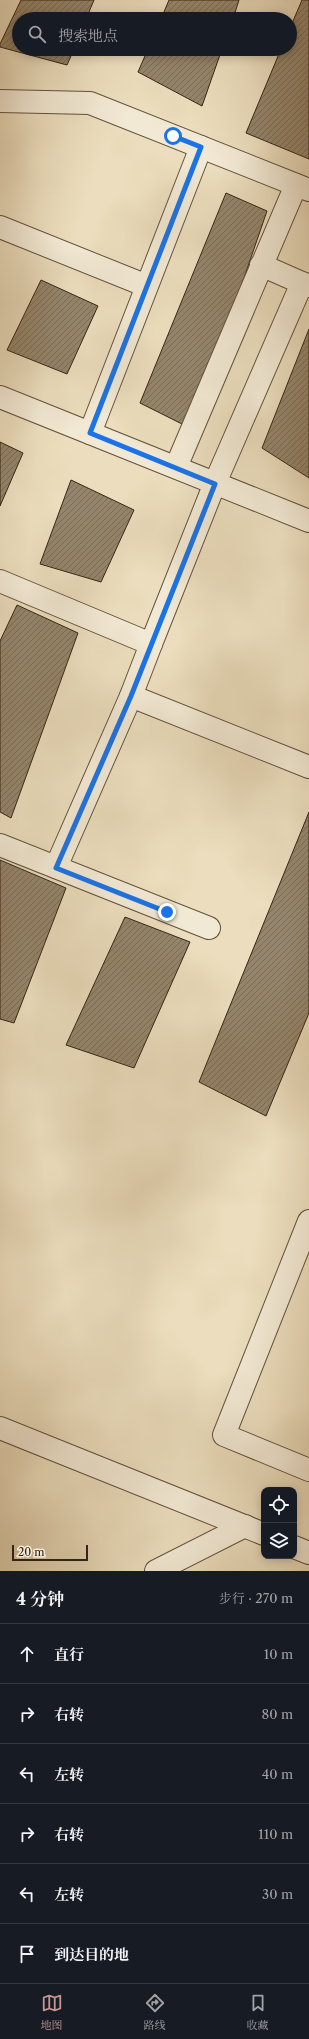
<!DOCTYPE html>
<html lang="zh">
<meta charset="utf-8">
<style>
body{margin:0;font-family:"Libre Caslon Text","Noto Serif SC",serif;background:#242831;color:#f1f3f6}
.controls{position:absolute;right:12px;bottom:12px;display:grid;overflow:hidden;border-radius:8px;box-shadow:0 2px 10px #0003}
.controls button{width:36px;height:36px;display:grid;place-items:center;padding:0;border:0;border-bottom:1px solid #363941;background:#171b24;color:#f1f3f6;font:20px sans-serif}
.scale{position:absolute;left:12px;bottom:10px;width:76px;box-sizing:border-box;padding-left:4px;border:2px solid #352514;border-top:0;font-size:11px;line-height:14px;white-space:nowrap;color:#352514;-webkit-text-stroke:3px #f2e9d4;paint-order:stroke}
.stop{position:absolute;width:12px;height:12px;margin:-9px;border:3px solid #1a73e8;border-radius:50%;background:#fff}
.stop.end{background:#1a73e8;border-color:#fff;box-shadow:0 1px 4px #0008}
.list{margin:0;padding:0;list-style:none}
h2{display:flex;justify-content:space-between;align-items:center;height:52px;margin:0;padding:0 16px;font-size:17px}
h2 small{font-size:13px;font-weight:400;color:#9ea1a6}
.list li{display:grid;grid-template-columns:26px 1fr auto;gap:12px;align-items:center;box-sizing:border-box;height:60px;padding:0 16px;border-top:1px solid #363941}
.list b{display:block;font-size:15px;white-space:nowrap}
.list em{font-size:13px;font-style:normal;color:#9ea1a6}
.icon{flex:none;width:22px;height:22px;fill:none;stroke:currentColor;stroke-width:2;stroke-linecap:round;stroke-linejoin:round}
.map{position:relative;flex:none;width:309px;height:1571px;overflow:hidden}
.search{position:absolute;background:#171b24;box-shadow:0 2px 10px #0003;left:12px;right:12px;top:12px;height:44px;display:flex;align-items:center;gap:10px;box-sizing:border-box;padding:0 14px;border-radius:22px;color:#9ea1a6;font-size:15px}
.sheet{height:412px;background:#171b24}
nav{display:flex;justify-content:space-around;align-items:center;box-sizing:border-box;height:56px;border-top:1px solid #363941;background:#171b24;font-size:11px;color:#9ea1a6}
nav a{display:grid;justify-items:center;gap:2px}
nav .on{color:#c59692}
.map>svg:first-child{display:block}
.building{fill:url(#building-hatch);stroke:#352514}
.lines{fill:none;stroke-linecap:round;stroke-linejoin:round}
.minor-casing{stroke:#62533e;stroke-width:24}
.minor{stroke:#f2e9d4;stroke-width:22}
.route{stroke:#1a73e8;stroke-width:5}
</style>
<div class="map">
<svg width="309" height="1571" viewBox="0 0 309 1571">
<defs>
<pattern id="building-hatch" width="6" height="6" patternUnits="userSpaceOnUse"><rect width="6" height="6" fill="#94856c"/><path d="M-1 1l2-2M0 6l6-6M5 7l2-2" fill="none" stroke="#7a6d58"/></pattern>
</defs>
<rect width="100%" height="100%" fill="#ebddbd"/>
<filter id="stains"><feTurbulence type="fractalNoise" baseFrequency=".005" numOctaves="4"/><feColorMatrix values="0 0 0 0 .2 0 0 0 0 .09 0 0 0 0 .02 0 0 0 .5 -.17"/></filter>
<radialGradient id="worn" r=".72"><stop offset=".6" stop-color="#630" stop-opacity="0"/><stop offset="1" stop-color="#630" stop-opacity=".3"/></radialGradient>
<g class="building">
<polygon points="21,0 94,0 86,19 19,19 19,49 74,49 67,65 0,47 0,44"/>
<polygon points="169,0 239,0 233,19 161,19"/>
<polygon points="302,0 309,0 309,159 246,133 281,49 290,49 290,28"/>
<polygon points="148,49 222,49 202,106 138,72"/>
<polygon points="226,193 267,211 192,429 140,403"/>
<polygon points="41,280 98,306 67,374 7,350"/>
<polygon points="309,329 309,478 262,448"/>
<polygon points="0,442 23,453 0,506"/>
<polygon points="71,480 134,510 101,582 40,564"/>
<polygon points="17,605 78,633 11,818 0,812 0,641"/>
<polygon points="309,812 309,1013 266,1116 199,1082"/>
<polygon points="0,860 66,888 14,1023 0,1019"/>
<polygon points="125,917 190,942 134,1068 66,1045"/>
</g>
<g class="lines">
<g class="minor-casing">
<g id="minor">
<polyline points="0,101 90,103 309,190"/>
<polyline points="0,227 147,286 201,147 90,433"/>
<polyline points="261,265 302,283"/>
<polyline points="0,397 309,521"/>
<polyline points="176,467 296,185"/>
<polyline points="0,581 151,644 215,483 302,283 309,286"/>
<polyline points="131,696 309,767"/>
<polyline points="0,845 209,928"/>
<polyline points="56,867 131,696 151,644"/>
<polyline points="309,1221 224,1435 309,1470"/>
<polyline points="0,1428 264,1534"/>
<polyline points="294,1547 309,1553"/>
<polyline points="156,1571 245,1526"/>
</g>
</g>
<use href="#minor" class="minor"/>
</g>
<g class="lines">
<polyline class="route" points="167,912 56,868 131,696 215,484 90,433 201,147 173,136"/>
</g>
<rect width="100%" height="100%" filter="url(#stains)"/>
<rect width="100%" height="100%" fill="url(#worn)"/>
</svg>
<div class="controls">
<button><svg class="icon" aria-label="locate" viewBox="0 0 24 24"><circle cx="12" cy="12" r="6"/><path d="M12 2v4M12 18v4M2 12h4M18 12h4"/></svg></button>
<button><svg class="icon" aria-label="layers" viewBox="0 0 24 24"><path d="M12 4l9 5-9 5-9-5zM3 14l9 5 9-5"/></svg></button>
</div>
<div class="scale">20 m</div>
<div class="stop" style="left:173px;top:136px"></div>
<div class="stop end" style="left:167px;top:912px"></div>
<div class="search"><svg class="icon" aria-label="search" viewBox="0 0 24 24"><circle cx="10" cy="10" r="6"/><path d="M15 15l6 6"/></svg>搜索地点</div>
</div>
<section class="sheet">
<h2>4 分钟<small>步行 · 270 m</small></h2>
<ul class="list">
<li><svg class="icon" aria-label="ahead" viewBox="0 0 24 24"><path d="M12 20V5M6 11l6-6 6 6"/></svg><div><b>直行</b></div><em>10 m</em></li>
<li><svg class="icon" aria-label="right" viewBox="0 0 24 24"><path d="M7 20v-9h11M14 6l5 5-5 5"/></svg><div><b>右转</b></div><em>80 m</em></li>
<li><svg class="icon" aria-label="left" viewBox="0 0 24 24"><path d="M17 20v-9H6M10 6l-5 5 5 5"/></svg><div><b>左转</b></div><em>40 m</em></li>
<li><svg class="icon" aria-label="right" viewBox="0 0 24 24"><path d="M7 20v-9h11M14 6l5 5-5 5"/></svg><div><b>右转</b></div><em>110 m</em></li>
<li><svg class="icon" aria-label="left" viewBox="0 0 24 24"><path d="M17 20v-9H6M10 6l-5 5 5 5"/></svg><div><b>左转</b></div><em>30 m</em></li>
<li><svg class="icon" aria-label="arrive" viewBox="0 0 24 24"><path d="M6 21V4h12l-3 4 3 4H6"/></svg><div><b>到达目的地</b></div></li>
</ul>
</section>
<nav>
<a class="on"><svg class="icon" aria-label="map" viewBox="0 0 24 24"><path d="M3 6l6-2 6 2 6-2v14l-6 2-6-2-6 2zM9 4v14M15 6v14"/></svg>地图</a>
<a><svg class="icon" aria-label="directions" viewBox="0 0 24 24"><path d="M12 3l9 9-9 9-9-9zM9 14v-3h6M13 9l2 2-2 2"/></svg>路线</a>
<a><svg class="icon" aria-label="saved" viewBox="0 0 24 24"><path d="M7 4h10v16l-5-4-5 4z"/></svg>收藏</a>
</nav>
